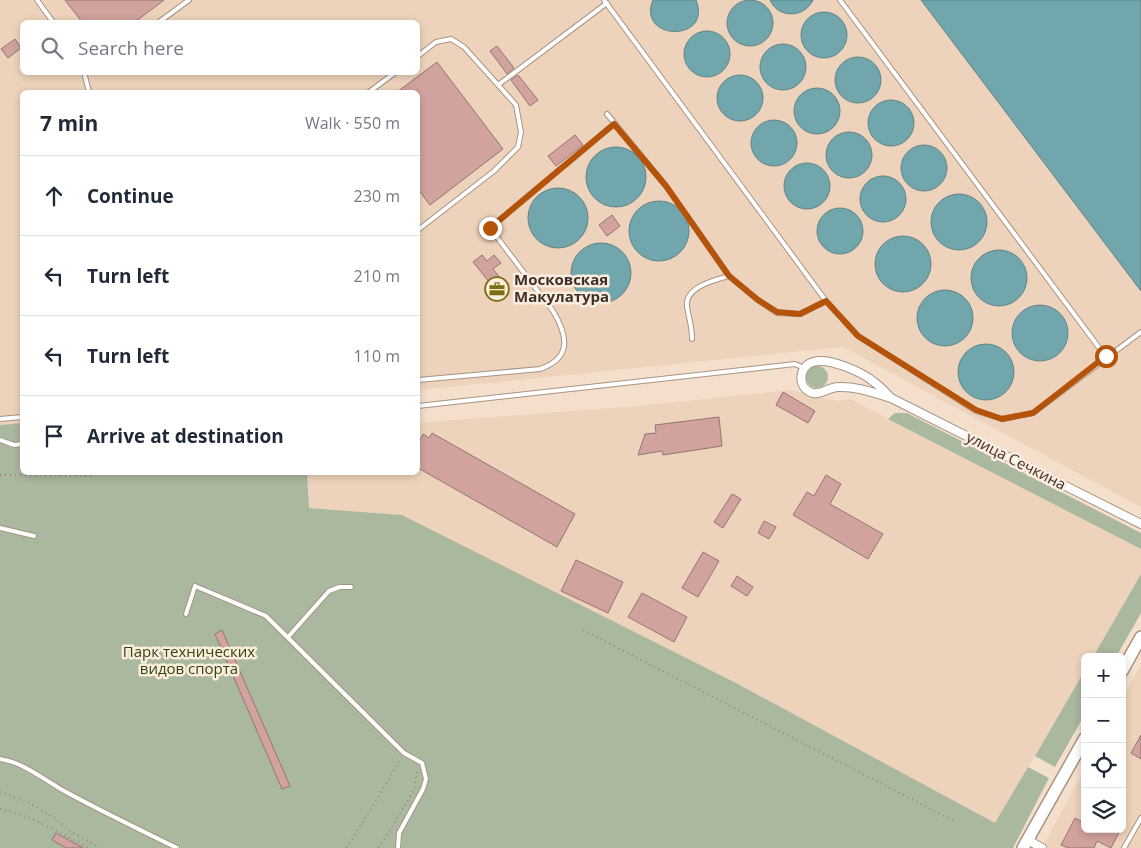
<!DOCTYPE html>
<meta charset="utf-8">
<style>
body{margin:0;font-family:"Open Sans",sans-serif;background:#f6f6f7;color:#1f2937}
.controls{position:absolute;right:15px;bottom:15px;display:grid;overflow:hidden;border-radius:8px;box-shadow:0 2px 8px #0003}
.controls button{width:45px;height:45px;display:grid;place-items:center;padding:0;border:0;border-bottom:1px solid #e0e1e3;background:#fff;color:#1f2937;font:25px sans-serif}
.stop{position:absolute;width:15px;height:15px;margin:-11px;border:4px solid #b45309;border-radius:50%;background:#fff}
.stop.end{background:#b45309;border-color:#fff;box-shadow:0 1px 5px #0008}
.list{margin:0;padding:0;list-style:none}
h2{display:flex;justify-content:space-between;align-items:center;height:65px;margin:0;padding:0 20px;font-size:21px}
h2 small{font-size:16px;font-weight:400;color:#747a83}
.list li{display:grid;grid-template-columns:32px 1fr auto;gap:15px;align-items:center;box-sizing:border-box;height:80px;padding:0 20px;border-top:1px solid #e0e1e3}
.list b{display:block;font-size:19px;white-space:nowrap}
.list em{font-size:16px;font-style:normal;color:#747a83}
.icon{flex:none;width:28px;height:28px;fill:none;stroke:currentColor;stroke-width:2;stroke-linecap:round;stroke-linejoin:round}
.map{position:relative;flex:none;width:1141px;height:848px;overflow:hidden}
.search{position:absolute;background:#fff;box-shadow:0 2px 8px #0003;left:20px;top:20px;width:400px;height:55px;display:flex;align-items:center;gap:12px;box-sizing:border-box;padding:0 18px;border-radius:8px;color:#747a83;font-size:19px}
.panel{position:absolute;background:#fff;box-shadow:0 2px 8px #0003;left:20px;top:90px;width:400px;height:385px;border-radius:8px}
.map>svg:first-child{display:block}
.built{fill:#edd3bb;fill-rule:evenodd}
.green{fill:#abb8a0}
.water{fill:#71a6ac;stroke:#608385}
.building{fill:#d1a29e;stroke:#917774}
.lines{fill:none;stroke-linecap:round;stroke-linejoin:round}
.lane-casing{stroke:#a79483;stroke-width:6}
.street-casing{stroke:#a79483;stroke-width:10}
.secondary-casing{stroke:#a79483;stroke-width:14}
.path{stroke:#95867a;stroke-width:2;stroke-dasharray:1 4;stroke-linecap:butt}
.lane{stroke:#fff;stroke-width:4}
.street{stroke:#fff;stroke-width:8}
.secondary{stroke:#fff;stroke-width:11}
.route{stroke:#b45309;stroke-width:6}
.labels{text-anchor:middle;stroke-width:5;stroke-linejoin:round;paint-order:stroke}
.poi-label{font-size:15px;font-weight:bold;fill:#39312a;stroke:#feedde;text-anchor:start}
.street-label{font-size:15px;fill:#39312a;stroke:#feedde}
.park-label{font-size:15px;fill:#2d470f;stroke:#feedde}
</style>
<div class="map">
<svg width="1141" height="848" viewBox="0 0 1141 848">
<rect width="100%" height="100%" fill="#f4dfcd"/>
<g class="built">
<path d="M0 0H1141V507L843 347 418 390V92H22V423L0 425ZM22 22H418V72H22Z"/>
<polygon points="790,390 837,401 850,399 1141,549 1141,574 1093,657 1085,657 1085,670 995,824 736,683 402,515 309,508 307,473 418,472 418,423 637,406"/>
<polygon points="1141,665 1141,848 1042,848 1085,769 1085,829 1122,829 1122,699"/>
</g>
<g class="green">
<circle cx="817" cy="377" r="11"/>
<polygon points="895,413 907,413 1141,533 1141,549 888,419"/>
<polygon points="22,423 22,472 307,473 309,508 402,515 736,683 995,823 1028,767 1049,778 1013,848 0,848 0,425"/>
<polygon points="1141,574 1141,613 1116,657 1093,657"/>
<polygon points="1085,670 1085,714 1055,767 1035,756"/>
</g>
<g class="water">
<circle cx="750" cy="23" r="23"/>
<path d="M653 0H696C713 43 636 41 653 0Z"/>
<path d="M770 0H813C805 18 778 19 770 0Z"/>
<polygon points="921,0 1141,0 1141,291"/>
<circle cx="824" cy="35" r="23"/>
<circle cx="707" cy="54" r="23"/>
<circle cx="783" cy="67" r="23"/>
<circle cx="858" cy="80" r="23"/>
<circle cx="740" cy="98" r="23"/>
<circle cx="817" cy="111" r="23"/>
<circle cx="891" cy="123" r="23"/>
<circle cx="774" cy="143" r="23"/>
<circle cx="849" cy="155" r="23"/>
<circle cx="924" cy="168" r="23"/>
<circle cx="616" cy="177" r="30"/>
<circle cx="807" cy="186" r="23"/>
<circle cx="883" cy="199" r="23"/>
<circle cx="558" cy="218" r="30"/>
<circle cx="959" cy="222" r="28"/>
<circle cx="659" cy="231" r="30"/>
<circle cx="840" cy="231" r="23"/>
<circle cx="903" cy="264" r="28"/>
<circle cx="601" cy="273" r="30"/>
<circle cx="999" cy="278" r="28"/>
<circle cx="945" cy="318" r="28"/>
<circle cx="1040" cy="333" r="28"/>
<circle cx="986" cy="372" r="28"/>
</g>
<g class="building">
<polygon points="65,0 164,0 135,22 82,22"/>
<polygon points="15,39 21,48 8,58 1,49"/>
<polygon points="497,46 514,68 507,74 490,51"/>
<polygon points="437,62 503,149 430,205 418,189 418,92 397,92"/>
<polygon points="518,75 538,100 530,106 511,80"/>
<polygon points="575,135 583,145 556,166 548,156"/>
<polygon points="612,215 620,226 607,236 599,225"/>
<polygon points="482,255 487,261 494,255 501,263 493,269 507,286 498,293 473,262"/>
<polygon points="783,392 815,411 808,423 776,405"/>
<polygon points="719,417 722,446 663,455 662,451 638,455 645,434 656,433 655,425"/>
<polygon points="432,433 575,514 557,547 418,468 418,445 423,434 429,438"/>
<polygon points="826,475 841,484 830,504 883,534 868,559 793,515 807,492 814,496"/>
<polygon points="732,494 741,499 723,528 714,522"/>
<polygon points="764,521 776,527 769,539 758,533"/>
<polygon points="703,552 719,561 698,597 682,588"/>
<polygon points="576,560 623,582 608,613 561,591"/>
<polygon points="737,576 753,587 747,596 731,586"/>
<polygon points="642,593 687,617 674,642 628,617"/>
<polygon points="222,630 290,786 282,789 215,634"/>
<polygon points="1141,735 1141,759 1131,753"/>
<polygon points="1075,818 1085,823 1085,829 1121,829 1111,848 1097,841 1094,848 1068,848 1061,845"/>
<polygon points="56,833 83,848 66,848 52,840"/>
</g>
<g class="lines">
<g class="lane-casing">
<g id="lane">
<polyline points="37,0 53,22"/>
<polyline points="604,0 826,301 858,336 976,411 1002,419 1033,413 1141,332"/>
<polyline points="840,0 1106,357"/>
<polyline points="159,22 189,0"/>
<polyline points="418,56 436,42 451,39 464,47 516,105 521,132 518,147 494,171 418,230"/>
<polyline points="84,72 89,92"/>
<polyline points="498,85 607,3"/>
<polyline points="369,92 396,72"/>
<polyline points="607,114 666,186 729,276 758,300 777,313 800,314 826,301"/>
<path d="M692 339C692 326 689 319 687 307 684 287 715 280 729 276"/>
<path d="M418 380 540 369C572 358 568 336 553 311L490 228 614 124"/>
<polyline points="418,406 795,364 804,368"/>
<polyline points="0,419 22,417"/>
<polyline points="0,440 14,445 22,444"/>
<polyline points="0,528 34,536"/>
<polyline points="186,614 195,586 266,616 404,753 422,763 426,779 423,789 399,833 398,848"/>
<polyline points="288,637 329,591 340,587 351,587"/>
<path d="M0 759C23 762 46 781 66 792 103 812 140 830 177 848"/>
<polyline points="1124,848 1141,818"/>
</g>
</g>
<g class="street-casing">
<g id="street">
<path d="M891 398C885 392 880 386 874 382 862 372 829 357 813 362 798 366 797 389 813 393 822 395 829 387 838 387 856 386 874 393 891 398L1141 524"/>
<polyline points="1028,840 1042,848"/>
</g>
</g>
<g class="secondary-casing">
<g id="secondary">
<polyline points="1122,671 1141,637"/>
<polyline points="1023,848 1085,738"/>
</g>
</g>
<g class="path">
<polyline points="0,475 92,476"/>
<polyline points="583,630 956,822"/>
<polyline points="0,792 28,802 55,818 71,832 100,848"/>
<path d="M0 809C32 816 60 832 88 848"/>
<polyline points="347,848 401,759"/>
<polyline points="379,848 414,790 417,771"/>
</g>
<use href="#lane" class="lane"/>
<use href="#street" class="street"/>
<use href="#secondary" class="secondary"/>
</g>
<g class="lines">
<polyline class="route" points="490,228 614,124 666,186 729,276 758,300 777,312 800,314 826,301 858,336 976,410 1002,419 1033,413 1106,356"/>
</g>
<defs>
<g id="office-ring" transform="scale(1.25)"><circle r="9.5" fill="#feedde" stroke="#797010" stroke-width="1.5"/><path d="M-6-3h4V-5.5h4V-3h4V5H-6ZM-1-4.5V-3h2v-1.5ZM-6 0V1H6V0Z" fill="#797010"/></g>
</defs>
<g fill-rule="evenodd">
<use href="#office-ring" x="497" y="289"/>
</g>
<g class="labels">
<g class="poi-label">
<text x="514" y="285">Московская<tspan x="514" dy="17">Макулатура</tspan></text>
</g>
<g class="street-label">
<text transform="translate(1016 461) rotate(27)" y="5">улица Сечкина</text>
</g>
<g class="park-label">
<text x="189" y="657">Парк технических<tspan x="189" dy="17">видов спорта</tspan></text>
</g>
</g>
</svg>
<div class="controls">
<button>+</button>
<button>−</button>
<button><svg class="icon" aria-label="locate" viewBox="0 0 24 24"><circle cx="12" cy="12" r="6"/><path d="M12 2v4M12 18v4M2 12h4M18 12h4"/></svg></button>
<button><svg class="icon" aria-label="layers" viewBox="0 0 24 24"><path d="M12 4l9 5-9 5-9-5zM3 14l9 5 9-5"/></svg></button>
</div>
<div class="stop" style="left:1106px;top:356px"></div>
<div class="stop end" style="left:490px;top:228px"></div>
<div class="search"><svg class="icon" aria-label="search" viewBox="0 0 24 24"><circle cx="10" cy="10" r="6"/><path d="M15 15l6 6"/></svg>Search here</div>
<section class="panel">
<h2>7 min<small>Walk · 550 m</small></h2>
<ul class="list">
<li><svg class="icon" aria-label="ahead" viewBox="0 0 24 24"><path d="M12 20V5M6 11l6-6 6 6"/></svg><div><b>Continue</b></div><em>230 m</em></li>
<li><svg class="icon" aria-label="left" viewBox="0 0 24 24"><path d="M17 20v-9H6M10 6l-5 5 5 5"/></svg><div><b>Turn left</b></div><em>210 m</em></li>
<li><svg class="icon" aria-label="left" viewBox="0 0 24 24"><path d="M17 20v-9H6M10 6l-5 5 5 5"/></svg><div><b>Turn left</b></div><em>110 m</em></li>
<li><svg class="icon" aria-label="arrive" viewBox="0 0 24 24"><path d="M6 21V4h12l-3 4 3 4H6"/></svg><div><b>Arrive at destination</b></div></li>
</ul>
</section>
</div>
